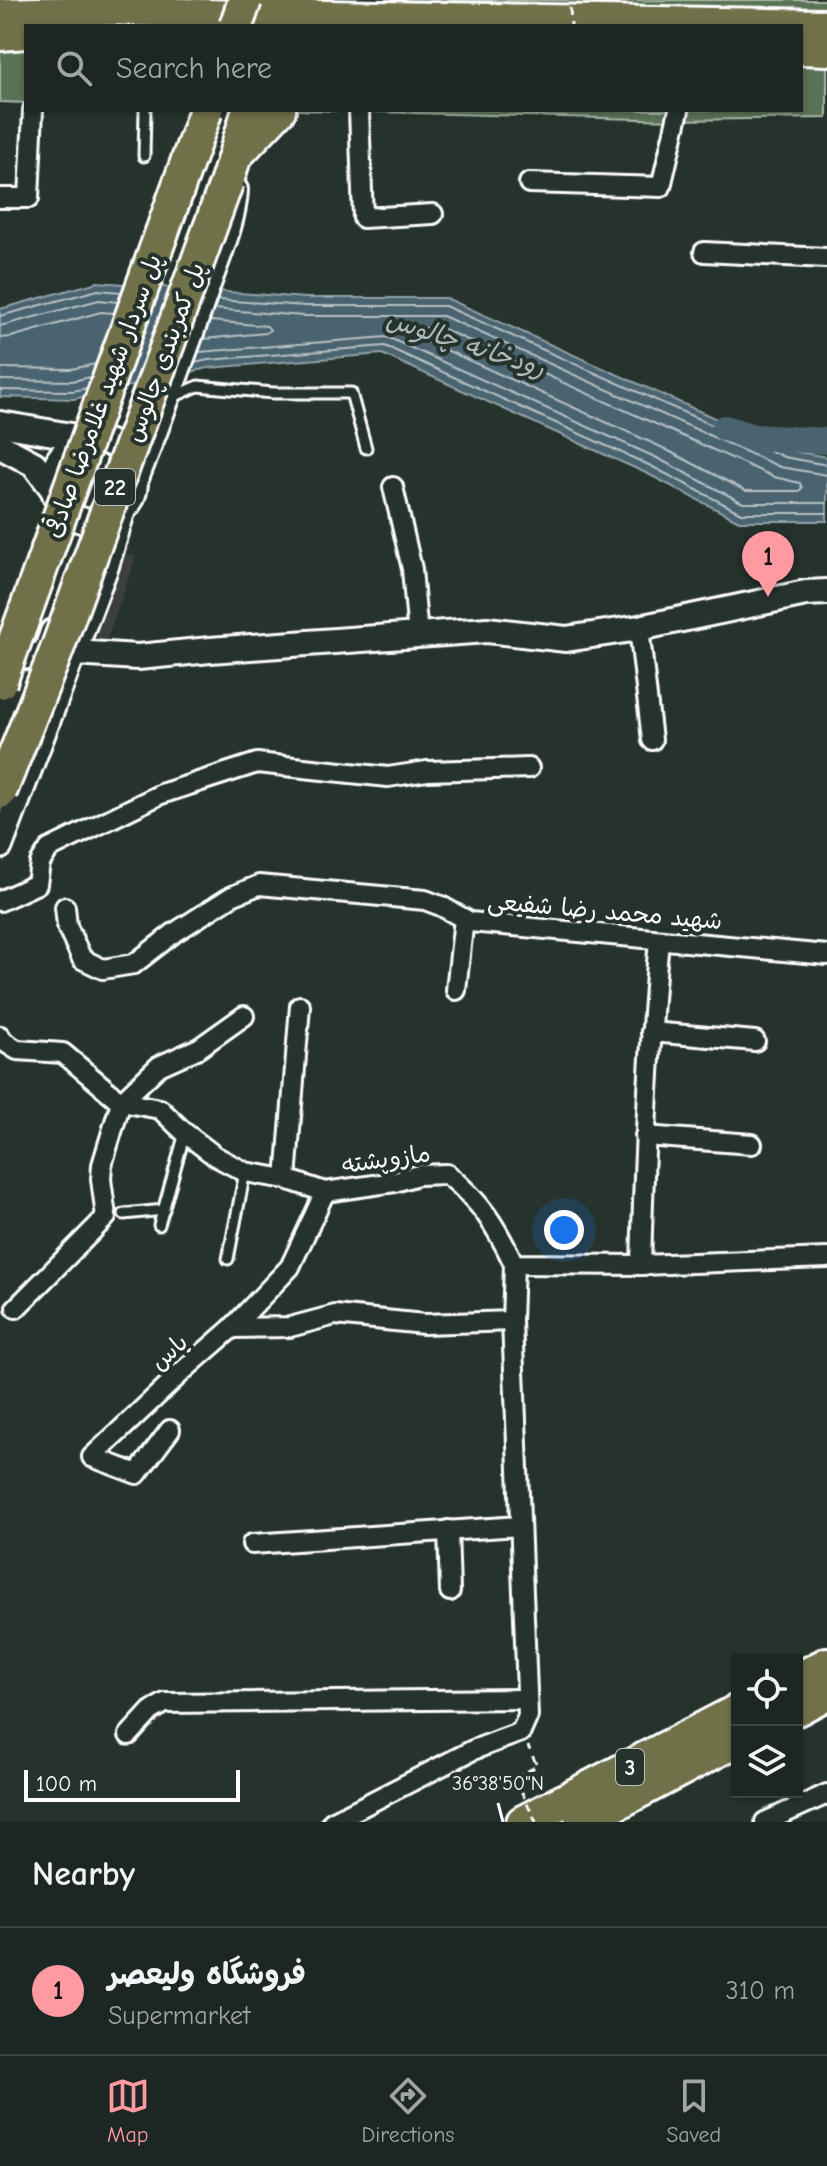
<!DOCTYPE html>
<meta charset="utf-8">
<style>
body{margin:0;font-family:"Comic Neue","Playpen Sans Arabic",sans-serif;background:#252e2a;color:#f1f3f6}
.controls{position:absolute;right:24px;bottom:24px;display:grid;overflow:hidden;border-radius:0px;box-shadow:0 2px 6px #0004}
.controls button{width:72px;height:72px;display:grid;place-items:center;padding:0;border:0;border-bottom:2px solid #3a4340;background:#1c2622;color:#f1f3f6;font:40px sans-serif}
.scale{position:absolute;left:24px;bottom:20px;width:216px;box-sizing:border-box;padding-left:8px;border:4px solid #fff;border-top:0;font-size:22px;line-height:28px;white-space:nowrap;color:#fff;-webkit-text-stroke:6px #26332d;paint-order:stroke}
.you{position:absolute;left:564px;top:1230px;width:28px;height:28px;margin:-20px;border:6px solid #fff;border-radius:50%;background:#1a73e8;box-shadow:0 0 0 12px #1a73e833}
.badge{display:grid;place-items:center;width:52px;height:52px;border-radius:50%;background:#ff9aa2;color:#111;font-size:26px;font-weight:700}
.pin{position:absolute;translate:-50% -66px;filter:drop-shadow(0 2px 4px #0008)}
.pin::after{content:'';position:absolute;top:42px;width:28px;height:24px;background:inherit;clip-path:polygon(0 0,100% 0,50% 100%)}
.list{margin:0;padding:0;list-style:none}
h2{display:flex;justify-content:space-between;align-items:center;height:104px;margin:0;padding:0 32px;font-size:34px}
h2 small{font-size:26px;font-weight:400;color:#a0a5a5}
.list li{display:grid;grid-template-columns:52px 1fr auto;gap:24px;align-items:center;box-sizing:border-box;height:128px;padding:0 32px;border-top:2px solid #3a4340}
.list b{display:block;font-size:30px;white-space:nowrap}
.list p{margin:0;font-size:26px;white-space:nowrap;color:#a0a5a5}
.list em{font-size:26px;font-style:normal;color:#a0a5a5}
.icon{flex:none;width:44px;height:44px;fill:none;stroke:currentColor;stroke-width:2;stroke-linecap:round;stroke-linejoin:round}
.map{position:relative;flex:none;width:827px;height:1822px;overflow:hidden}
.search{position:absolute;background:#1c2622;box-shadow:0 2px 6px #0004;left:24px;right:24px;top:24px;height:88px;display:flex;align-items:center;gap:20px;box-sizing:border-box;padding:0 28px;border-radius:0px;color:#a0a5a5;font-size:30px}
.sheet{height:232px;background:#1c2622}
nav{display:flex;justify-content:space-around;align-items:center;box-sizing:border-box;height:112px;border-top:2px solid #3a4340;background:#1c2622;font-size:22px;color:#a0a5a5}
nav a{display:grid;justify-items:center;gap:4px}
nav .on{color:#ff9aa2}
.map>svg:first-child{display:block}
.built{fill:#3a3f3c}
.green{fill:#5a7257;stroke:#acb8ab;stroke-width:2}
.water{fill:#4a646f;stroke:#92a2a9;stroke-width:2}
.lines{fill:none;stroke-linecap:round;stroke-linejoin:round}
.shore{stroke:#b7c1c5;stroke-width:2}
.river{stroke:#4a646f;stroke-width:26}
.lane-casing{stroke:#fff;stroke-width:15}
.street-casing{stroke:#fff;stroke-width:24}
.secondary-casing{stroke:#fff;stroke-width:30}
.primary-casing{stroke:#fff;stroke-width:34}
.highway-casing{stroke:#fff;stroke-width:38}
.path{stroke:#fff;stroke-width:3;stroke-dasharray:8 6;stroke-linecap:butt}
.lane{stroke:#26332d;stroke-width:9}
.street{stroke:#26332d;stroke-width:18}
.secondary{stroke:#26332d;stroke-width:24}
.primary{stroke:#70704a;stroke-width:28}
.highway{stroke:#70704a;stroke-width:32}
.highway-bridge-casing{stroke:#fff;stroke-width:38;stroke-linecap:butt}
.path-bridge{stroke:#fff;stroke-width:3;stroke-dasharray:8 6;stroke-linecap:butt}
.highway-bridge{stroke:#70704a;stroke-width:32}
.ticks{fill:none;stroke:#fff;stroke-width:3}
.labels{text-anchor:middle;stroke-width:8;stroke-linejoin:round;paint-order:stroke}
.shield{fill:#26332d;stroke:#bec2c0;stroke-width:2}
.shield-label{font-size:22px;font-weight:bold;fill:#fff}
.street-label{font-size:24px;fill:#fff;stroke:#26332d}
.water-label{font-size:26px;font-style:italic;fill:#aeb9be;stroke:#26332d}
.ticks-label{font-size:20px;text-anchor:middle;fill:#fff;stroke:#26332d;stroke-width:8;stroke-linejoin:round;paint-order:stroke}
</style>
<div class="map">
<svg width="827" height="1822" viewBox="0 0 827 1822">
<rect width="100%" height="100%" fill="#26332d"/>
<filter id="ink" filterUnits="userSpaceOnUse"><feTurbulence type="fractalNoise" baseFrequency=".0125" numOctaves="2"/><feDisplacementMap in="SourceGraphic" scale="16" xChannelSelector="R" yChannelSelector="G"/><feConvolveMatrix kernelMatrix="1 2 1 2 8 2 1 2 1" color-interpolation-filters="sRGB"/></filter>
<g filter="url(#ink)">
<polygon class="built" points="118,551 136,557 103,651 85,644"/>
<polygon class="green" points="0,0 827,0 827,118 676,120 297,110 801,110 801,26 26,26 26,103 0,102"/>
<polygon class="water" points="98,282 305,298 446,298 786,450 827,457 827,521 739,521 648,474 382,354 208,368 74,399 0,397 0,309"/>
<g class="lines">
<g class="shore">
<polyline points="218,300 305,306 445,306 784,457 827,465"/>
<polyline points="214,309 304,316 443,316 780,467 827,475"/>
<polyline points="0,316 98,290 121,292"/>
<polyline points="0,326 99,300 118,302"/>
<polygon points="417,328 441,328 774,477 800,483 802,488 799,491 746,491 661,447 415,336 413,331"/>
<polyline points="0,338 11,337 101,312 114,313"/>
<polyline points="204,339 266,333 270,330 267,326 210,321"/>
<polyline points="199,352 387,337 655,457 743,503 827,503"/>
<polyline points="195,363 208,360 385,346 651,466 741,513 827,513"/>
<polyline points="0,368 71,369 96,364"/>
<polyline points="0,380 72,381 91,377"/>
<polyline points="0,390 73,391 87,388"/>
</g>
<polyline class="river" points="724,428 753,437 827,441"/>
<g class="lane-casing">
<g id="lane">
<polyline points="144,156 145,110"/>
<polyline points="171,398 198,386 273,393 351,393 366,448"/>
<polyline points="124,1214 164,1210"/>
<polyline points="159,1225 185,1133"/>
<polyline points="228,1259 245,1172"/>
</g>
</g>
<g class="street-casing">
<g id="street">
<polyline points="359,110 363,218 433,214"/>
<polyline points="529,183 661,187 679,110"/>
<polyline points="0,198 29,198 33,110"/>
<polyline points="704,252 827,258"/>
<polyline points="393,487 412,569 418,636"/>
<polyline points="639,628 652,740"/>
<polyline points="0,901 37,884 40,863 49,849 161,794 257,763 388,777 427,771 529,768"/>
<polyline points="65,907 67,926 82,959 103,969 134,964 174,933 232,896 259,885 425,900 441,906 470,922 827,955"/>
<polyline points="456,990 464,919"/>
<polyline points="651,1032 755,1041"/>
<path d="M0 1036 3 1041 17 1050 63 1053 121 1102 160 1109 185 1133 215 1156 245 1172 286 1179 325 1192 395 1182 418 1175 447 1174C481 1202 495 1224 514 1264L641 1265 827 1258"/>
<polyline points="645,1136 752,1144"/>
<polyline points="286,1179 300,1006"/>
<path d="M641 1265C644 1156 649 1048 659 940"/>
<polyline points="16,1308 106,1217 101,1179 102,1165 121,1102 159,1066 199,1048 244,1016"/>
<polyline points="232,1328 290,1327 335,1315 424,1324 512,1321"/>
<polyline points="170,1430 137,1474 92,1457 185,1369 232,1328 290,1267 325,1192"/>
<polyline points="448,1530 450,1591"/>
<polyline points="252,1544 520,1526"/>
<polyline points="129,1735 151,1711 165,1703 527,1699"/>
<polyline points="332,1822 473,1750 521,1732 528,1716 512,1321 514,1264"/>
<polyline points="765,1822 827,1794"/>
</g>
</g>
<g class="secondary-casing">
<g id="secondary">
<polyline points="0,424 89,439"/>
<circle cx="94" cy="481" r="41"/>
<polyline points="0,446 34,464 53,489"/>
<path d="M135 481C160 418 184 354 206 290 217 258 233 224 235 190"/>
<polyline points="74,653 138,657 210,650 487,630 566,639 639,628 806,593 827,592"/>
<polyline points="0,658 45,655 53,632"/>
<polyline points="0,846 106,566 122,512"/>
</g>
</g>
<g class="primary-casing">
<g id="primary">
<polyline points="0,13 111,10 259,16"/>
<polyline points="0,36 26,34"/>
</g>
</g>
<g class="highway-casing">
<g id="highway">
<polyline points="266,26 268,16 827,26"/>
<polyline points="801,48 827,49"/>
<polyline points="238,153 279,110"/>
<polyline points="227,181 249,110"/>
<polyline points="797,1680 827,1664"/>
<polyline points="797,1709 827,1693"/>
<polyline points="523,1822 737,1711"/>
<polyline points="581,1822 737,1740"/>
</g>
</g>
<polyline class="path" points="515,1778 537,1766 528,1746"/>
<use href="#lane" class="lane"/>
<use href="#street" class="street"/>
<use href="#secondary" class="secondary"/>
<use href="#primary" class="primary"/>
<use href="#highway" class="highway"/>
<g class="highway-bridge-casing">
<g id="highway-bridge">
<polyline points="236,26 245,0"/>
<polyline points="0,682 206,110"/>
<polyline points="0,792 56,652 227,181"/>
</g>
</g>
<g class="path-bridge">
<polyline points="570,8 571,26"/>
<polyline points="515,1778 536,1822"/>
</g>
<use href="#highway-bridge" class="highway-bridge"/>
</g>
</g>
<path class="ticks" d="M498 1803 503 1822"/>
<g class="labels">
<g class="shield">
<rect x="95" y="469" width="40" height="36" rx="6"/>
<rect x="616" y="1749" width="28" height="36" rx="6"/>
</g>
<g class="shield-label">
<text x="115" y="495">22</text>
<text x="630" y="1775">3</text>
</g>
<g class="street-label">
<text transform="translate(165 352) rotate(-70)" y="8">پل کمربندی چالوس</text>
<text transform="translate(103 396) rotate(-70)" y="8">پل سردار شهید غلامرضا صادقی</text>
<text transform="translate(605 911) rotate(5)" y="8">شهید محمد رضا شفیعی</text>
<text transform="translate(386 1159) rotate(-8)" y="8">مازوپشته</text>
<text transform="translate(169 1352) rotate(-42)" y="8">یاس</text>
</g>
<g class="water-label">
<text transform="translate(466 343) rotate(18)" y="9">رودخانه چالوس</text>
</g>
</g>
<g class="ticks-label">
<text x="498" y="1790">36°38'50"N</text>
</g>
</svg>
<div class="controls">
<button><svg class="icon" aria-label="locate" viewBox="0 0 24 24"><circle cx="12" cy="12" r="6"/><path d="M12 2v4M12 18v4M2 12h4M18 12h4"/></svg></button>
<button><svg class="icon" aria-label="layers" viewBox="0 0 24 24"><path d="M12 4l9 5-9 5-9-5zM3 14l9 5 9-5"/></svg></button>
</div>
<div class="scale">100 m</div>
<div class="you"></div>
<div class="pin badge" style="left:768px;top:597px">1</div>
<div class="search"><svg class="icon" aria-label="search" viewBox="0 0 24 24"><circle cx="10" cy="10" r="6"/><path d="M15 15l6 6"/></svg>Search here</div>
</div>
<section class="sheet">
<h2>Nearby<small></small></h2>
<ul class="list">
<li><span class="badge">1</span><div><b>فروشگاه ولیعصر</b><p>Supermarket</p></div><em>310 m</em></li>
</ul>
</section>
<nav>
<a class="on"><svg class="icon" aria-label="map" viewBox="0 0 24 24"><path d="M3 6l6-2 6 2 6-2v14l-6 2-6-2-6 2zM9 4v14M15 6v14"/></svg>Map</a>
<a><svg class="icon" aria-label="directions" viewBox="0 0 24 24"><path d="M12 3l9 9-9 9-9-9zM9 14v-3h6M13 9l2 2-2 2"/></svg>Directions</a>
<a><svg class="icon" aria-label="saved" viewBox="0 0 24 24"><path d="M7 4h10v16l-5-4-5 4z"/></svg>Saved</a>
</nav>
